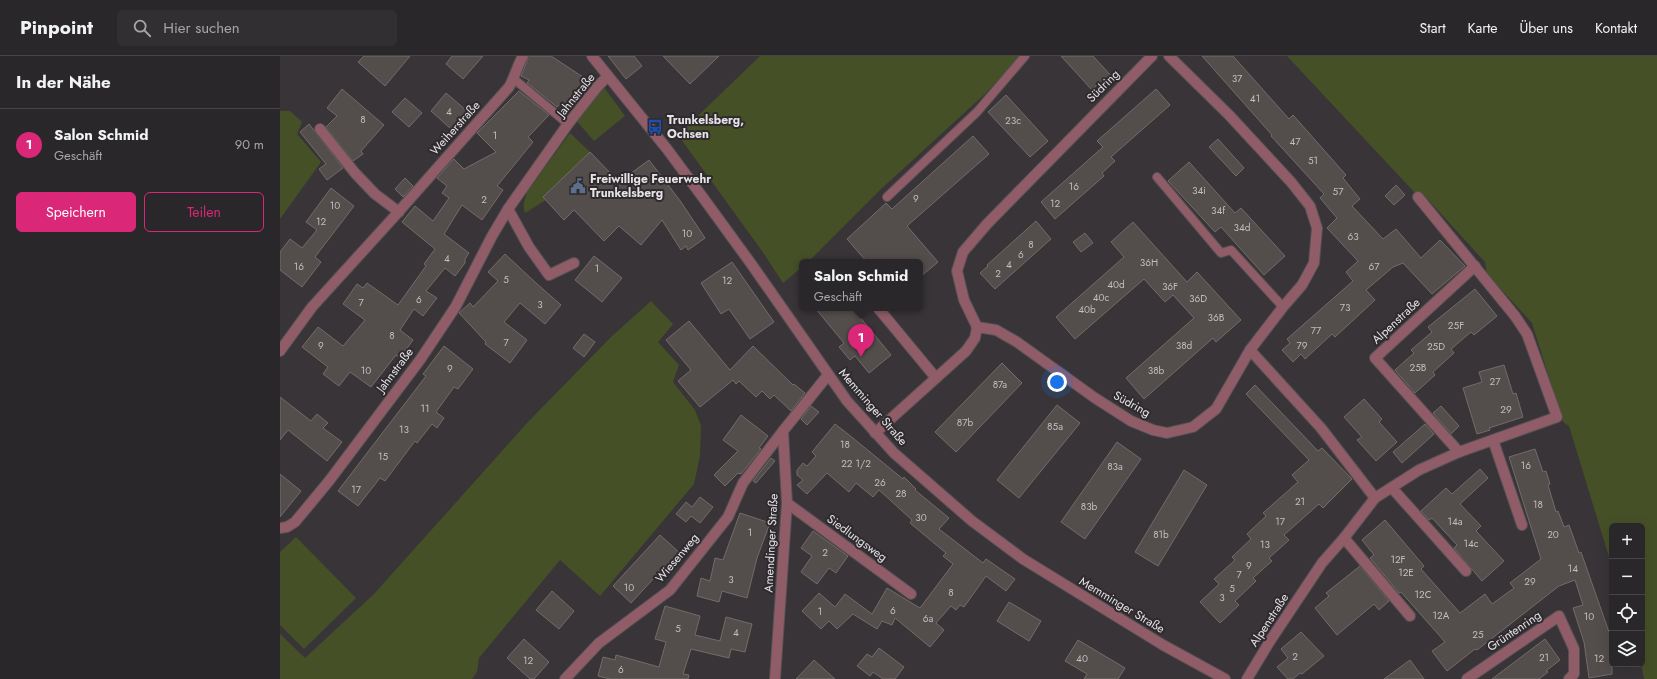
<!DOCTYPE html>
<html lang="de">
<meta charset="utf-8">
<style>
body{margin:0;font-family:Jost,sans-serif;background:#322f32;color:#f1f3f6}
.controls{position:absolute;right:12px;bottom:12px;display:grid;overflow:hidden;border-radius:6px;box-shadow:0 4px 16px #0002}
.controls button{width:36px;height:36px;display:grid;place-items:center;padding:0;border:0;border-bottom:1px solid #464447;background:#2a272a;color:#f1f3f6;font:20px sans-serif}
.you{position:absolute;left:777px;top:326px;width:14px;height:14px;margin:-10px;border:3px solid #fff;border-radius:50%;background:#1a73e8;box-shadow:0 0 0 6px #1a73e833}
.badge{display:grid;place-items:center;width:26px;height:26px;border-radius:50%;background:#db2777;color:#fff;font-size:13px;font-weight:700}
.pin{position:absolute;translate:-50% -33px;filter:drop-shadow(0 1px 2px #0008)}
.pin::after{content:'';position:absolute;top:21px;width:14px;height:12px;background:inherit;clip-path:polygon(0 0,100% 0,50% 100%)}
.popup{position:absolute;left:519px;top:203px;width:124px;height:52px;box-sizing:border-box;display:grid;place-content:center;border-radius:6px;background:#2a272a;filter:drop-shadow(0 1px 3px #0005);font-size:13px;white-space:nowrap;color:#a5a5a8}
.popup b{font-size:15px;color:#f1f3f6}
.popup::after{content:'';position:absolute;left:50%;top:100%;margin-left:-8px;border:8px solid transparent;border-top-color:#2a272a}
.list{margin:0;padding:0;list-style:none}
h2{display:flex;justify-content:space-between;align-items:center;height:52px;margin:0;padding:0 16px;font-size:17px}
h2 small{font-size:13px;font-weight:400;color:#a5a5a8}
.list li{display:grid;grid-template-columns:26px 1fr auto;gap:12px;align-items:center;box-sizing:border-box;height:72px;padding:0 16px;border-top:1px solid #464447}
.list b{display:block;font-size:15px;white-space:nowrap}
.list p{margin:0;font-size:13px;white-space:nowrap;color:#a5a5a8}
.list em{font-size:13px;font-style:normal;color:#a5a5a8}
.actions{display:flex;gap:8px;padding:12px 16px}
.actions a{flex:1;padding:9px 0;border:1px solid #db2777;border-radius:6px;text-align:center;font-size:14px;color:#db2777}
.actions .main{background:#db2777;color:#fff}
.icon{flex:none;width:22px;height:22px;fill:none;stroke:currentColor;stroke-width:2;stroke-linecap:round;stroke-linejoin:round}
.map{position:relative;flex:none;width:1377px;height:623px;overflow:hidden}
header{display:flex;align-items:center;gap:24px;box-sizing:border-box;height:56px;padding:0 20px;background:#2a272a;border-bottom:1px solid #464447}
header strong{font-size:19px}
nav{display:flex;gap:22px;margin-inline-start:auto;font-size:14px}
.search{width:280px;height:36px;background:#322f32;display:flex;align-items:center;gap:10px;box-sizing:border-box;padding:0 14px;border-radius:6px;color:#a5a5a8;font-size:15px}
main{display:flex}
aside{flex:1;background:#2a272a}
.map>svg:first-child{display:block}
.green{fill:#465027}
.building{fill:#534d4b;stroke:#726c6a}
.lines{fill:none;stroke-linecap:round;stroke-linejoin:round}
.service-casing{stroke:#545054;stroke-width:10}
.minor-casing{stroke:#545054;stroke-width:12}
.tertiary-casing{stroke:#545054;stroke-width:12}
.service{stroke:#8f5c67;stroke-width:8}
.minor{stroke:#8f5c67;stroke-width:10}
.tertiary{stroke:#8f5c67;stroke-width:10}
.labels{text-anchor:middle;stroke-width:4;stroke-linejoin:round;paint-order:stroke}
.number-label{font-size:10px;fill:#c1bebf}
.street-label{font-size:12px;fill:#e6e3e6;stroke:#2e2a2e}
.poi-label{font-size:12px;font-weight:bold;fill:#e6e3e6;stroke:#2e2a2e;text-anchor:start}
</style>
<header>
<strong>Pinpoint</strong>
<div class="search"><svg class="icon" aria-label="search" viewBox="0 0 24 24"><circle cx="10" cy="10" r="6"/><path d="M15 15l6 6"/></svg>Hier suchen</div>
<nav><a>Start</a><a>Karte</a><a>Über uns</a><a>Kontakt</a></nav>
</header>
<main>
<aside>
<h2>In der Nähe<small></small></h2>
<ul class="list">
<li><span class="badge">1</span><div><b>Salon Schmid</b><p>Geschäft</p></div><em>90 m</em></li>
</ul>
<div class="actions"><a class="main">Speichern</a><a>Teilen</a></div>
</aside>
<div class="map">
<svg width="1377" height="623" viewBox="0 0 1377 623">
<rect width="100%" height="100%" fill="#383438"/>
<g class="green">
<polygon points="480,0 740,0 706,37 600,134 528,206 522,206 522,211 503,227 482,195 398,79"/>
<polygon points="1007,0 1377,0 1377,623 1364,623 1361,608 1362,608 1362,470 1332,470 1332,511 1289,370 1283,366 1252,267 1207,218 1205,206 1143,138 1135,137"/>
<polygon points="323,30 345,60 314,85 295,63"/>
<polygon points="0,55 10,55 22,66 17,78 41,106 0,163"/>
<path d="M290 77 310 96 263 141 266 144 245 157C242 150 245 143 247 136Z"/>
<polygon points="371,245 393,268 378,286 399,309 393,326 415,354 421,370 420,400 414,428 320,540 280,504 199,602 197,616 192,623 0,623 0,578 25,602 94,538 247,367 331,281"/>
<polygon points="16,481 76,542 24,593 0,569 0,496"/>
</g>
<g class="building">
<polygon points="84,0 130,0 105,30 78,6"/>
<polygon points="172,0 203,0 183,23 166,8"/>
<polygon points="249,0 271,0 309,25 292,52 282,46 277,51 247,27 249,24 241,20"/>
<polygon points="328,0 354,0 362,10 346,23"/>
<polygon points="383,0 439,0 410,28"/>
<polygon points="781,0 813,0 834,23 824,32 819,27 812,34"/>
<polygon points="922,0 953,0 1009,63 1013,59 1066,119 1063,122 1080,143 1072,150 1103,183 1116,173 1141,202 1160,184 1185,210 1152,238 1123,207 1113,211 1086,234 1095,244 1055,281 1052,278 1025,303 1021,298 1013,306 1002,294 1010,287 1007,283 1073,225 1066,216 1078,205 1047,172 1057,162 1040,142 1044,138 991,80 992,79"/>
<polygon points="62,33 104,69 81,95 83,98 73,105 46,71 57,60 47,52"/>
<polygon points="876,33 890,49 831,101 835,105 822,117 824,120 775,163 761,146 823,91 817,85"/>
<polygon points="239,35 269,59 248,81 253,86 217,130 223,134 202,164 182,149 164,178 189,197 185,203 185,207 175,220 165,212 146,235 157,242 143,260 134,253 120,274 133,284 120,302 116,299 91,331 70,316 59,330 43,318 48,311 22,291 38,271 63,290 85,264 63,248 77,228 83,232 87,227 118,249 146,210 144,208 155,193 122,166 135,150 153,165 169,142 162,137 167,130 157,122 174,103 184,113 216,96 197,77"/>
<polygon points="166,37 187,55 171,73 151,55"/>
<polygon points="726,39 768,85 750,101 708,56"/>
<polygon points="125,42 142,57 129,71 112,56"/>
<polygon points="29,68 63,112 47,124 39,113 46,108 20,76"/>
<polygon points="693,80 709,98 627,170 658,206 640,221 640,206 587,206 567,183 606,147 612,153"/>
<polygon points="938,83 964,112 956,120 929,91"/>
<polygon points="310,96 339,126 369,104 401,146 425,182 408,194 406,190 401,194 382,164 361,189 339,170 324,185 294,154 284,164 263,141"/>
<polygon points="909,106 955,157 961,152 1005,200 984,219 941,171 935,176 888,125"/>
<polygon points="125,122 133,130 123,141 115,133"/>
<polygon points="1116,129 1125,139 1114,149 1105,140"/>
<polygon points="51,132 74,150 35,201 41,206 22,231 0,214 0,196 10,183 22,192 37,174 26,166"/>
<polygon points="756,165 771,183 715,233 700,217 708,210 707,209"/>
<polygon points="853,166 907,226 917,216 961,264 936,286 933,282 864,343 846,322 914,262 893,239 885,246 864,223 795,283 776,261 844,201 831,186"/>
<polygon points="805,177 813,187 801,196 793,186"/>
<polygon points="225,198 256,227 281,249 265,268 240,247 224,266 247,284 230,307 205,288 206,286 179,257 190,247 193,251 218,225 208,216"/>
<polygon points="314,200 342,222 322,246 295,224"/>
<polygon points="452,206 494,266 470,283 449,253 441,258 421,227"/>
<polygon points="1195,233 1217,260 1194,279 1191,276 1171,293 1174,297 1153,316 1155,319 1135,337 1115,314 1134,297 1131,294 1152,276 1148,271"/>
<polygon points="535,252 589,252 579,260 611,299 589,317 575,300 570,304 559,291 564,287"/>
<polygon points="409,265 450,314 473,290 513,329 514,328 525,337 511,355 494,339 490,343 482,335 476,341 459,325 456,328 453,324 420,351 398,325 411,314 386,284"/>
<polygon points="304,278 315,286 304,301 293,292"/>
<polygon points="164,290 193,313 178,333 174,331 156,356 164,362 157,372 152,368 137,387 135,385 105,425 100,422 78,450 58,435 146,320 143,318"/>
<polygon points="722,307 742,327 676,396 655,376"/>
<polygon points="1224,309 1233,338 1236,337 1243,361 1209,372 1210,374 1197,378 1183,332 1202,326 1199,316"/>
<polygon points="975,329 1038,395 1042,392 1072,423 1043,452 1039,448 1004,479 1009,484 989,502 992,505 973,522 976,525 955,545 959,549 940,567 920,546 939,528 934,523 955,504 952,501 971,483 967,478 986,460 983,457 1018,426 1012,419 1029,404 966,338"/>
<polygon points="0,341 31,365 37,358 48,367 43,372 62,386 47,405 8,374 0,384"/>
<polygon points="1084,343 1102,363 1099,366 1117,386 1096,405 1077,384 1082,381 1064,361"/>
<polygon points="777,349 800,367 739,442 717,424"/>
<polygon points="531,350 539,356 527,369 521,363"/>
<polygon points="1161,350 1179,370 1171,378 1153,357"/>
<polygon points="461,359 488,380 479,392 481,393 461,418 458,417 445,430 434,419 458,395 443,384"/>
<polygon points="555,368 568,378 623,423 624,421 636,433 635,434 669,462 659,473 703,507 706,503 735,523 726,535 706,520 684,551 680,549 676,554 671,550 656,567 664,574 650,591 615,562 612,569 602,565 597,573 573,558 557,573 549,565 541,573 522,555 539,537 555,551 565,538 592,558 607,532 640,552 673,508 663,500 666,497 630,467 632,464 599,434 593,441 576,427 569,436 547,417 527,438 517,429 523,424 517,419 517,414 523,407 527,410 536,400 532,396"/>
<polygon points="1145,368 1154,378 1122,407 1113,396"/>
<polygon points="837,386 861,403 805,483 781,466"/>
<polygon points="1255,393 1263,416 1266,415 1270,428 1268,429 1276,456 1278,455 1284,471 1289,469 1299,497 1301,496 1329,576 1332,576 1332,618 1309,622 1304,586 1293,552 1303,549 1295,524 1279,530 1197,594 1195,593 1167,615 1152,595 1165,586 1121,536 1119,537 1090,502 1094,499 1082,484 1105,464 1144,510 1141,513 1180,557 1205,538 1212,548 1234,532 1230,527 1261,503 1229,401"/>
<polygon points="491,402 495,405 476,427 473,425"/>
<polygon points="1200,413 1208,422 1180,448 1201,470 1196,475 1224,505 1202,525 1174,492 1177,489 1152,462 1149,464 1141,455 1166,432 1172,438"/>
<polygon points="904,414 927,429 878,510 855,496"/>
<polygon points="0,418 21,435 0,461"/>
<polygon points="420,441 433,451 420,467 411,460 406,466 396,458 406,446 412,451"/>
<polygon points="460,457 490,467 477,502 467,542 442,535 439,546 417,540 421,522 430,525 435,502 443,504"/>
<polygon points="533,475 568,500 556,517 549,512 537,528 521,516 532,500 521,492"/>
<polygon points="380,479 401,498 378,524 375,521 351,547 333,530"/>
<polygon points="1080,510 1109,545 1099,554 1094,548 1057,579 1035,552 1049,540 1046,537"/>
<polygon points="272,535 294,555 279,573 256,554"/>
<polygon points="729,546 761,565 749,585 717,565"/>
<polygon points="385,550 420,560 415,579 440,585 446,561 472,568 465,596 451,593 449,602 411,593 403,618 409,619 408,623 330,623 318,620 323,601 335,604 336,599 379,611 386,586 375,583"/>
<polygon points="1021,576 1044,600 1022,618 1020,617 1013,623 1008,623 997,611 1008,602 1001,593"/>
<polygon points="244,583 269,606 254,623 250,623 227,602"/>
<polygon points="1265,583 1280,604 1266,615 1268,616 1259,623 1212,623"/>
<polygon points="798,584 845,612 838,623 804,623 807,618 785,605"/>
<polygon points="599,592 624,611 615,623 603,623 593,616 590,620 577,610 587,598 592,601"/>
<polygon points="534,604 555,623 516,623"/>
<polygon points="1130,604 1144,623 1104,623"/>
</g>
<g class="lines">
<g class="service-casing">
<g id="service">
<polyline points="234,23 288,68"/>
<polyline points="877,121 941,197 951,194 1003,251"/>
<polyline points="607,141 697,56 745,0"/>
</g>
</g>
<g class="minor-casing">
<g id="minor">
<polyline points="40,73 75,117 95,138 119,156"/>
<polyline points="228,153 249,191 269,219 294,207"/>
<polyline points="598,252 656,322"/>
<polyline points="697,271 684,244 677,215 683,196 707,168 872,0"/>
<polyline points="970,294 1041,372 1095,442"/>
<path d="M0 295 32 251 113 162 229 31C235 21 237 10 243 0"/>
<polyline points="595,377 686,295 695,282 697,271 716,274 737,286 815,342 851,365 873,374 887,377 913,371 936,353 970,294 1003,251 1022,229 1034,207 1037,172 1030,150 1011,126 949,59 889,0"/>
<polyline points="1213,384 1242,469"/>
<polyline points="1179,396 1095,302 1195,210"/>
<polyline points="1112,432 1186,515"/>
<polyline points="507,447 631,538"/>
<polyline points="0,472 7,471 15,466 25,454 49,425 140,304 176,250 212,180 228,153 288,68 318,30 328,20"/>
<polyline points="1064,482 1130,560"/>
<polyline points="285,623 319,587 390,534 448,461 463,427 503,375"/>
<polyline points="495,623 507,447 503,375 548,319"/>
<polyline points="967,623 990,585 1042,507 1064,482 1095,442 1139,414 1179,396 1277,361 1247,278 1235,260 1138,141"/>
<polyline points="1187,623 1279,560 1294,593 1294,618 1289,623"/>
</g>
</g>
<g class="tertiary-casing">
<polyline id="tertiary" points="312,0 387,93 424,143 472,209 567,345 614,397 692,465 743,503 883,589 945,623"/>
</g>
<use href="#service" class="service"/>
<use href="#minor" class="minor"/>
<use href="#tertiary" class="tertiary"/>
</g>
<defs>
<g id="bus-bare" transform="scale(1.2)"><path d="M-5-6H5V4H4V6H2V4H-2V6H-4V4H-5ZM-3.5-4V0h7V-4ZM-3.5 1.2v1.5H-2V1.2ZM2 1.2v1.5H3.5V1.2Z" fill="#1a4fb4" stroke="#2e2a2e" stroke-width="2.5" paint-order="stroke"/></g>
<g id="civic-bare" transform="scale(1.2)"><path d="M-.6-6.5H3V-4.5H.6V-3L4-1V1h2V6H-6V1h2V-1L-.6-3ZM-1.2 2.5V6h2.4V2.5Z" fill="#5c6f8a" stroke="#2e2a2e" stroke-width="2.5" paint-order="stroke"/></g>
</defs>
<g fill-rule="evenodd">
<use href="#bus-bare" x="375" y="71"/>
<use href="#civic-bare" x="298" y="130"/>
</g>
<g class="labels">
<g class="number-label">
<text x="957" y="26">37</text>
<text x="975" y="46">41</text>
<text x="169" y="59">4</text>
<text x="83" y="67">8</text>
<text x="733" y="68">23c</text>
<text x="215" y="83">1</text>
<text x="1015" y="89">47</text>
<text x="1033" y="108">51</text>
<text x="794" y="134">16</text>
<text x="919" y="138">34i</text>
<text x="1058" y="139">57</text>
<text x="636" y="146">9</text>
<text x="204" y="147">2</text>
<text x="775" y="151">12</text>
<text x="55" y="153">10</text>
<text x="938" y="158">34f</text>
<text x="41" y="169">12</text>
<text x="962" y="175">34d</text>
<text x="407" y="181">10</text>
<text x="1073" y="184">63</text>
<text x="751" y="192">8</text>
<text x="741" y="202">6</text>
<text x="167" y="206">4</text>
<text x="869" y="210">36H</text>
<text x="729" y="212">4</text>
<text x="19" y="214">16</text>
<text x="1094" y="214">67</text>
<text x="317" y="216">1</text>
<text x="718" y="221">2</text>
<text x="226" y="227">5</text>
<text x="447" y="228">12</text>
<text x="836" y="232">40d</text>
<text x="890" y="234">36F</text>
<text x="821" y="245">40c</text>
<text x="918" y="246">36D</text>
<text x="139" y="247">6</text>
<text x="81" y="250">7</text>
<text x="260" y="252">3</text>
<text x="1065" y="255">73</text>
<text x="807" y="257">40b</text>
<text x="936" y="265">36B</text>
<text x="1176" y="273">25F</text>
<text x="1036" y="278">77</text>
<text x="112" y="283">8</text>
<text x="226" y="290">7</text>
<text x="41" y="293">9</text>
<text x="904" y="293">38d</text>
<text x="1022" y="293">79</text>
<text x="1156" y="294">25D</text>
<text x="1138" y="315">25B</text>
<text x="170" y="316">9</text>
<text x="86" y="318">10</text>
<text x="876" y="318">38b</text>
<text x="1215" y="329">27</text>
<text x="720" y="332">87a</text>
<text x="145" y="356">11</text>
<text x="1226" y="357">29</text>
<text x="685" y="370">87b</text>
<text x="775" y="374">85a</text>
<text x="124" y="377">13</text>
<text x="565" y="392">18</text>
<text x="103" y="404">15</text>
<text x="576" y="411">22 1/2</text>
<text x="1246" y="413">16</text>
<text x="835" y="414">83a</text>
<text x="600" y="430">26</text>
<text x="76" y="437">17</text>
<text x="621" y="441">28</text>
<text x="1020" y="449">21</text>
<text x="1258" y="452">18</text>
<text x="809" y="454">83b</text>
<text x="641" y="465">30</text>
<text x="1000" y="469">17</text>
<text x="1175" y="469">14a</text>
<text x="470" y="480">1</text>
<text x="881" y="482">81b</text>
<text x="1273" y="482">20</text>
<text x="1191" y="491">14c</text>
<text x="985" y="492">13</text>
<text x="545" y="500">2</text>
<text x="1118" y="507">12F</text>
<text x="969" y="513">9</text>
<text x="1293" y="516">14</text>
<text x="1126" y="520">12E</text>
<text x="959" y="522">7</text>
<text x="451" y="527">3</text>
<text x="1250" y="529">29</text>
<text x="349" y="535">10</text>
<text x="952" y="536">5</text>
<text x="671" y="540">8</text>
<text x="1143" y="542">12C</text>
<text x="942" y="545">3</text>
<text x="613" y="558">6</text>
<text x="540" y="559">1</text>
<text x="1161" y="563">12A</text>
<text x="1309" y="564">10</text>
<text x="648" y="566">6a</text>
<text x="398" y="576">5</text>
<text x="456" y="580">4</text>
<text x="1198" y="582">25</text>
<text x="1015" y="604">2</text>
<text x="1264" y="605">21</text>
<text x="802" y="606">40</text>
<text x="1319" y="606">12</text>
<text x="248" y="608">12</text>
<text x="341" y="617">6</text>
</g>
<g class="street-label">
<text transform="translate(823 30) rotate(-45)" y="4">Südring</text>
<text transform="translate(296 39) rotate(-51)" y="4">Jahnstraße</text>
<text transform="translate(175 72) rotate(-48)" y="4">Weiherstraße</text>
<text transform="translate(1116 265) rotate(-43)" y="4">Alpenstraße</text>
<text transform="translate(115 314) rotate(-53)" y="4">Jahnstraße</text>
<text transform="translate(852 348) rotate(29)" y="4">Südring</text>
<text transform="translate(593 351) rotate(49)" y="4">Memminger Straße</text>
<text transform="translate(577 482) rotate(36)" y="4">Siedlungsweg</text>
<text transform="translate(491 487) rotate(-87)" y="4">Amendinger Straße</text>
<text transform="translate(397 502) rotate(-50)" y="4">Wiesenweg</text>
<text transform="translate(842 549) rotate(31)" y="4">Memminger Straße</text>
<text transform="translate(989 564) rotate(-57)" y="4">Alpenstraße</text>
<text transform="translate(1234 575) rotate(-34)" y="4">Grüntenring</text>
</g>
<g class="poi-label">
<text x="387" y="68">Trunkelsberg,<tspan x="387" dy="14">Ochsen</tspan></text>
<text x="310" y="127">Freiwillige Feuerwehr<tspan x="310" dy="14">Trunkelsberg</tspan></text>
</g>
</g>
</svg>
<div class="controls">
<button>+</button>
<button>−</button>
<button><svg class="icon" aria-label="locate" viewBox="0 0 24 24"><circle cx="12" cy="12" r="6"/><path d="M12 2v4M12 18v4M2 12h4M18 12h4"/></svg></button>
<button><svg class="icon" aria-label="layers" viewBox="0 0 24 24"><path d="M12 4l9 5-9 5-9-5zM3 14l9 5 9-5"/></svg></button>
</div>
<div class="you"></div>
<div class="pin badge" style="left:581px;top:301px">1</div>
<div class="popup"><b>Salon Schmid</b>Geschäft</div>
</div>
</main>
